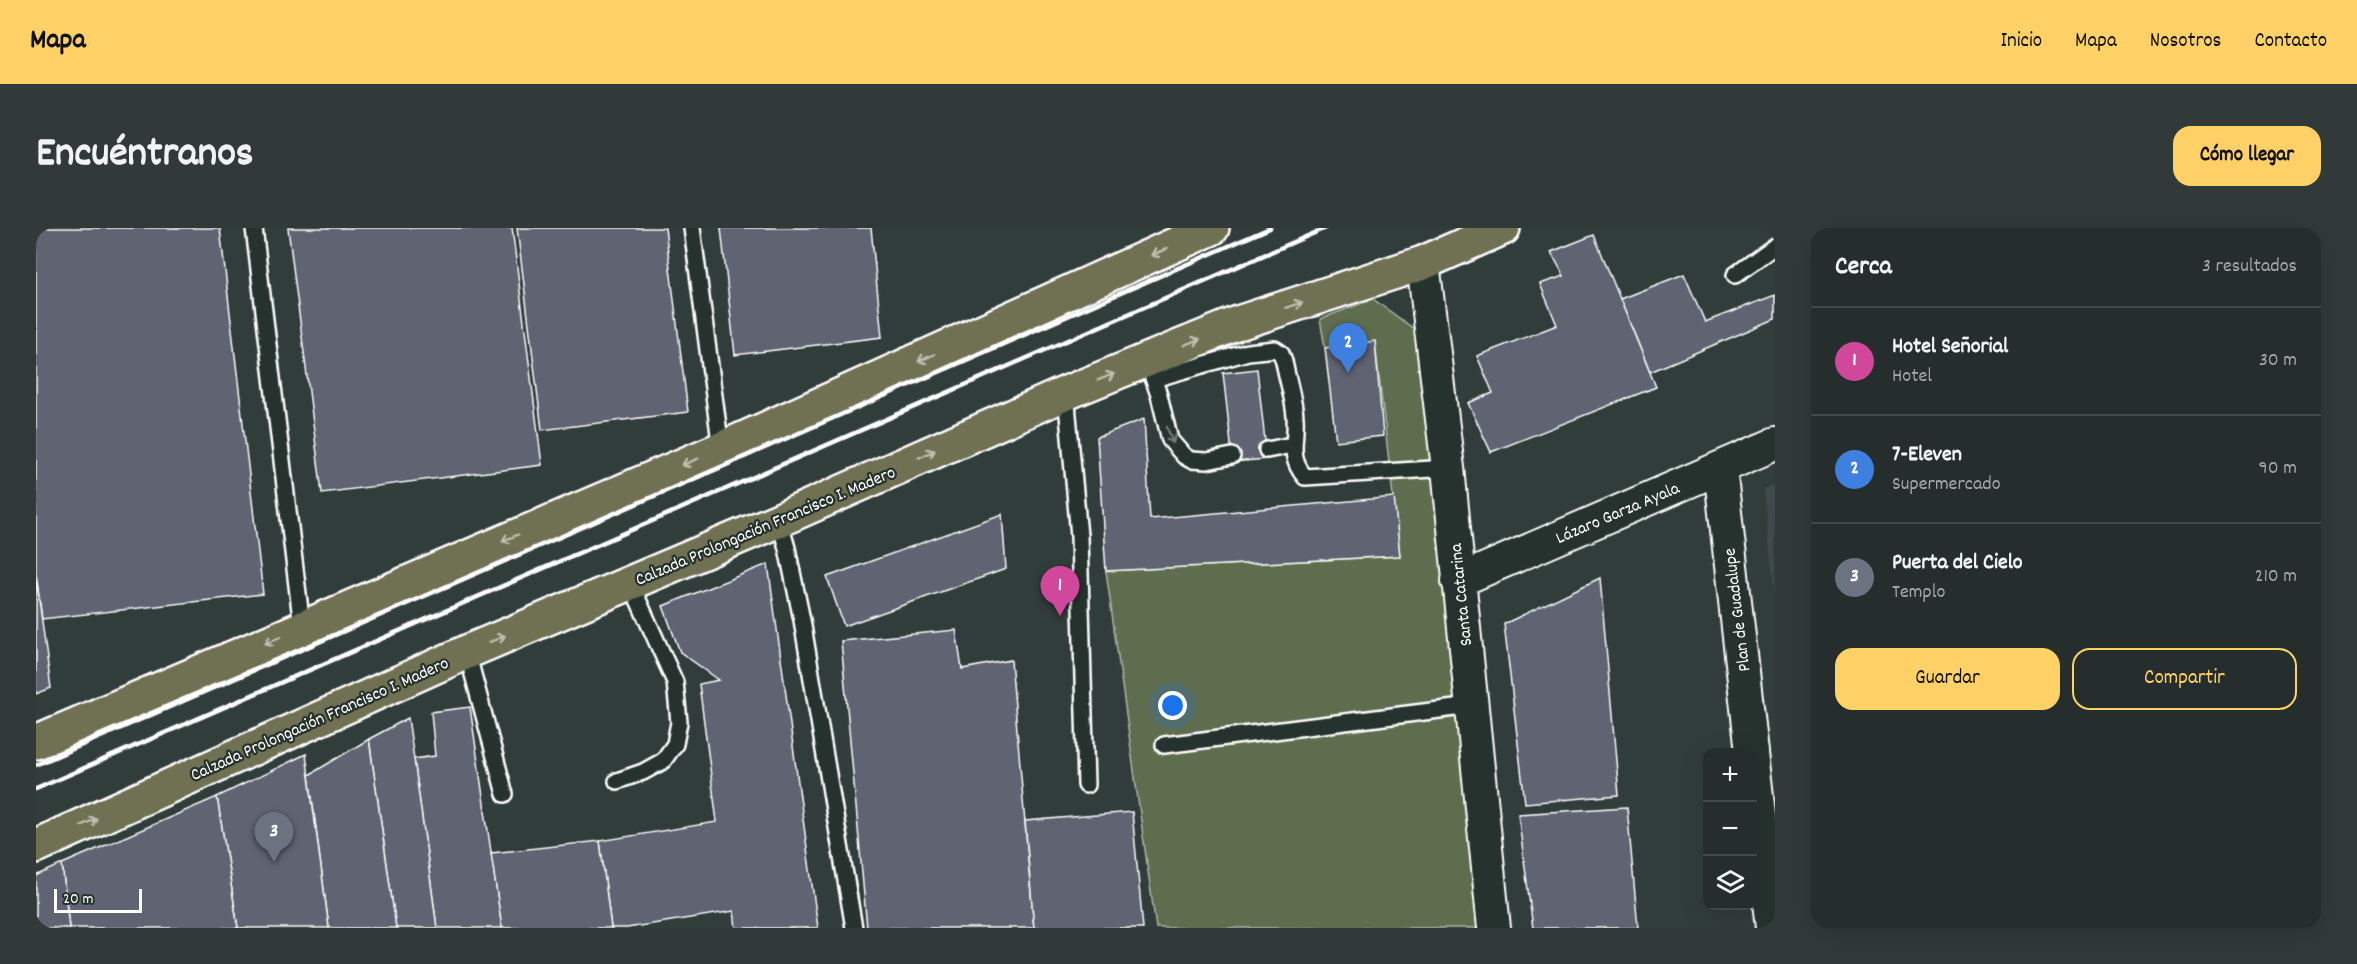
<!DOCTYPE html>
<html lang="es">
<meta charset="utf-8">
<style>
body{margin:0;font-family:Dekko,sans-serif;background:#313a38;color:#f1f3f6}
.controls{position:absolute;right:18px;bottom:18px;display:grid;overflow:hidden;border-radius:12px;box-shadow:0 6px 24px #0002}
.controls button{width:54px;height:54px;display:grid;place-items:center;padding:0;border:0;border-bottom:2px solid #424a48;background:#252e2c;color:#f1f3f6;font:30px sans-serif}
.scale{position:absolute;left:18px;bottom:15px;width:88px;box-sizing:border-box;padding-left:6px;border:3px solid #fff;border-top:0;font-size:16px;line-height:21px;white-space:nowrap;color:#fff;-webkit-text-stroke:4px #26332d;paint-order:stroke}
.you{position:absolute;left:1137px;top:478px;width:21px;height:21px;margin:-15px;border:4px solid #fff;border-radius:50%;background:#1a73e8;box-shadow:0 0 0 9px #1a73e833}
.badge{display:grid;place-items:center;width:39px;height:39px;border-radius:50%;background:#ffd166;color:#fff;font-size:20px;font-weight:700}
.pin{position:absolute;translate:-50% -50px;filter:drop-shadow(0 2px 3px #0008)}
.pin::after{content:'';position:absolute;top:32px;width:21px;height:18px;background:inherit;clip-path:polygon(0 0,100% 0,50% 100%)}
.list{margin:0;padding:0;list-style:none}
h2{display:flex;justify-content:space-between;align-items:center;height:78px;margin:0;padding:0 24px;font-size:26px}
h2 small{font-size:20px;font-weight:400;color:#a3a8a9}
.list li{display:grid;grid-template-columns:39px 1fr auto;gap:18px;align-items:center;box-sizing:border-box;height:108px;padding:0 24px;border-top:2px solid #424a48}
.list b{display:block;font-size:22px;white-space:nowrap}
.list p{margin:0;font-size:20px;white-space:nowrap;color:#a3a8a9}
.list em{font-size:20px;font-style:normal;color:#a3a8a9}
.actions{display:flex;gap:12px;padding:18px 24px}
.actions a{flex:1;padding:14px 0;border:2px solid #ffd166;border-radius:18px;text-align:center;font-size:21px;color:#ffd166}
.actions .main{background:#ffd166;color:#111}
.icon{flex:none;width:33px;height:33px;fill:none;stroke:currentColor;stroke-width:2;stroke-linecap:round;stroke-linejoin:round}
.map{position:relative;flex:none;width:1739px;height:700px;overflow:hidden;border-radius:18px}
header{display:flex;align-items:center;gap:36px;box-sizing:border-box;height:84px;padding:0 30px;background:#ffd166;color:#111}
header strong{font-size:28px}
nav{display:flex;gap:33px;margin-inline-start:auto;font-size:21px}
.intro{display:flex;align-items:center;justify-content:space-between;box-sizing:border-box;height:144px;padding:0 36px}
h1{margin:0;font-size:42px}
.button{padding:15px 27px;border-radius:18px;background:#ffd166;color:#111;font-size:21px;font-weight:700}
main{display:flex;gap:36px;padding:0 36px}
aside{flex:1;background:#252e2c;border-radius:18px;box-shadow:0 6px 24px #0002}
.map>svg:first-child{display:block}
.built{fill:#3f494c}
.green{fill:#5f6d4f;stroke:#afb6a7;stroke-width:1.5}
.building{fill:#5f6472;stroke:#fff;stroke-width:1.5}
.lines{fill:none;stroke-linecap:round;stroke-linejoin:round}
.lane-casing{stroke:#fff;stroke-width:20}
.street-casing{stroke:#fff;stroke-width:36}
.primary-casing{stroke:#fff;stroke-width:38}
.lane{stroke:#26332d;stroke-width:15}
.street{stroke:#26332d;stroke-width:32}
.primary{stroke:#706f52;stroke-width:33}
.rail{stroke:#fff;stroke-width:4.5}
.oneway{stroke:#bfbeb1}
.oneway2{stroke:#727a76}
.labels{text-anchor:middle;stroke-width:4.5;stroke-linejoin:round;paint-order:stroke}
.street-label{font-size:18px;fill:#fff;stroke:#26332d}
</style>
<header>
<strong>Mapa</strong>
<nav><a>Inicio</a><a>Mapa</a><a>Nosotros</a><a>Contacto</a></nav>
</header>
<div class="intro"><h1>Encuéntranos</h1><a class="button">Cómo llegar</a></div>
<main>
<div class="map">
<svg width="1739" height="700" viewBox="0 0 1739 700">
<rect width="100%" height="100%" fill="#313d3b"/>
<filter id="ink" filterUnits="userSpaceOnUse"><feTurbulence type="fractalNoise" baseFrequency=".0167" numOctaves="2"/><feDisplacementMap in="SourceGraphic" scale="12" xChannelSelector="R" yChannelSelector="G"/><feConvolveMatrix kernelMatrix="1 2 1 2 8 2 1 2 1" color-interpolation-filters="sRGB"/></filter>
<g filter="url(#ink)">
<polygon class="built" points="1739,256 1739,370 1727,261"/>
<polygon class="green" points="1337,71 1382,104 1445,700 1120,700 1070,343 1364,328 1339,114 1289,120 1284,91"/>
<g class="building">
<polygon points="0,0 184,0 227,366 6,391 0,345"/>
<polygon points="252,0 476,0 506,237 286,265"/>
<polygon points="481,0 629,0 652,184 506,202"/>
<polygon points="685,0 835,0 846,109 699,127"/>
<polygon points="1558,7 1620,159 1455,224 1432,175 1457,165 1441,128 1521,97 1504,56 1528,48 1515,24"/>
<polygon points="1648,46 1669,94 1739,67 1739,91 1614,144 1584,71"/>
<polygon points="1339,113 1347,208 1300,213 1289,120"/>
<polygon points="1221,141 1231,231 1197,234 1187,145"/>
<polygon points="1108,191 1114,291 1358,269 1364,328 1070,343 1061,209"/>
<polygon points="966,286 970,341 808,398 791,349"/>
<polygon points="732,336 782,700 700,700 698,683 591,700 575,700 564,613 681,594 663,456 683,452 644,424 627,378"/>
<polygon points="0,349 15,460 0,466"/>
<polygon points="1564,350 1583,567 1489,575 1468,396"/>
<polygon points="920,402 926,441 975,432 998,700 831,700 805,413"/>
<polygon points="434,479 466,700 401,700 378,531 399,528 395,484"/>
<polygon points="372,490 378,531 401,700 360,700 333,511"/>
<polygon points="333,511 360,700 293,700 273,547"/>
<polygon points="270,526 293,700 202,700 181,569"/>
<polygon points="181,569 202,700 33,700 26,636"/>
<polygon points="1591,579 1602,700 1497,700 1482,586"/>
<polygon points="1096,584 1107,700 998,700 989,593"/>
<polygon points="564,613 575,700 466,700 455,625"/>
<polygon points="26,636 33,700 0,700 0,648"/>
</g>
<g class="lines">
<g class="lane-casing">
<g id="lane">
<polyline points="218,0 266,399"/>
<polyline points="656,0 685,221"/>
<polyline points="1699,47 1739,18"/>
<polyline points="1114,141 1123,167 1134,212 1148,228 1155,232 1171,233 1196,228"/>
<path d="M1118 151 1212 124 1239 121 1245 125 1248 133C1251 151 1258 171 1259 189 1261 213 1251 228 1269 249L1412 240"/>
<polyline points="1030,165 1043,308 1050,557"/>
<polyline points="1231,222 1256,217"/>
<polyline points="743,292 751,320 766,392 818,700"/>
<polyline points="431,424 469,566"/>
<polyline points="1128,517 1435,478"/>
<polyline points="581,553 607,544 627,533 639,516 643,494 639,454 594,354"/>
</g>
</g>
<g class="street-casing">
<g id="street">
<polyline points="1387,35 1412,240 1458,700"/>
<polyline points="1684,240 1716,524"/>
<polyline points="1422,353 1739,216"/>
<polyline points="1716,525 1736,700"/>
</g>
</g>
<g class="primary-casing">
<g id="primary">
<polyline points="0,514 685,221 1176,0"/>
<polyline points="0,618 431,424 743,292 1030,165 1202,95 1387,35 1467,0"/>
</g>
</g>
<use href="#lane" class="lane"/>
<use href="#street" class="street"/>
<use href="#primary" class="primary"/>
<g class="rail">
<polyline points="0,537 1234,0"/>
<polyline points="0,561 1290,0"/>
</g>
</g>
<defs><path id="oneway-shaft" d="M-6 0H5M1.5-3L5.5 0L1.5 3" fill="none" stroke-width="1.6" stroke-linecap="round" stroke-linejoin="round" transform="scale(1.5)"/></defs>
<g class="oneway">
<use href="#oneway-shaft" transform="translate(1123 24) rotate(156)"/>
<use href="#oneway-shaft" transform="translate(1258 77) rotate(-18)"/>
<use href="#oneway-shaft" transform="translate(1156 114) rotate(-22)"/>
<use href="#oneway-shaft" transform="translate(890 130) rotate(156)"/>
<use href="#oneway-shaft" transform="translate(1070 149) rotate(-22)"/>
<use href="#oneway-shaft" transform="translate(891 226) rotate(-24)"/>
<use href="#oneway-shaft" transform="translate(654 234) rotate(157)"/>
<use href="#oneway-shaft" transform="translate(474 310) rotate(157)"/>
<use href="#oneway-shaft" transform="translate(461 411) rotate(-23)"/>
<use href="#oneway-shaft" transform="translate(237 412) rotate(157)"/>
<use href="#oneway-shaft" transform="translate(53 594) rotate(-24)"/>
</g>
<use class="oneway2" href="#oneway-shaft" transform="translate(1134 207) rotate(69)"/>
</g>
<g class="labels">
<g class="street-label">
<text transform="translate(1581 284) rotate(-23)" y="6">Lázaro Garza Ayala</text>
<text transform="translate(729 297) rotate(-23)" y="6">Calzada Prolongación Francisco I. Madero</text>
<text transform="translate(1424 367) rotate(-96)" y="6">Santa Catarina</text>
<text transform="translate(1700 382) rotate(-97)" y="6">Plan de Guadalupe</text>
<text transform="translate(283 490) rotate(-24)" y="6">Calzada Prolongación Francisco I. Madero</text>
</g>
</g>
</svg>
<div class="controls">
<button>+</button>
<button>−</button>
<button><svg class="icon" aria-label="layers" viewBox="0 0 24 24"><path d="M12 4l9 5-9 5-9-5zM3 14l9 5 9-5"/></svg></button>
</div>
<div class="scale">20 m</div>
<div class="you"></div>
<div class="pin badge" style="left:1024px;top:388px;background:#d1479c">1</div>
<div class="pin badge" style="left:1312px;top:145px;background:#3f7fe0">2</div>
<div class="pin badge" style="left:238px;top:634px;background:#6b7280">3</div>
</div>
<aside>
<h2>Cerca<small>3 resultados</small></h2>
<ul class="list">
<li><span class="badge" style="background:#d1479c">1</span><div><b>Hotel Señorial</b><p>Hotel</p></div><em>30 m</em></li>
<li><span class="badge" style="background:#3f7fe0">2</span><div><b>7-Eleven</b><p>Supermercado</p></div><em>90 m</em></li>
<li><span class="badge" style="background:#6b7280">3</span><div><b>Puerta del Cielo</b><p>Templo</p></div><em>210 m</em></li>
</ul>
<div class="actions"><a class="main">Guardar</a><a>Compartir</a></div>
</aside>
</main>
